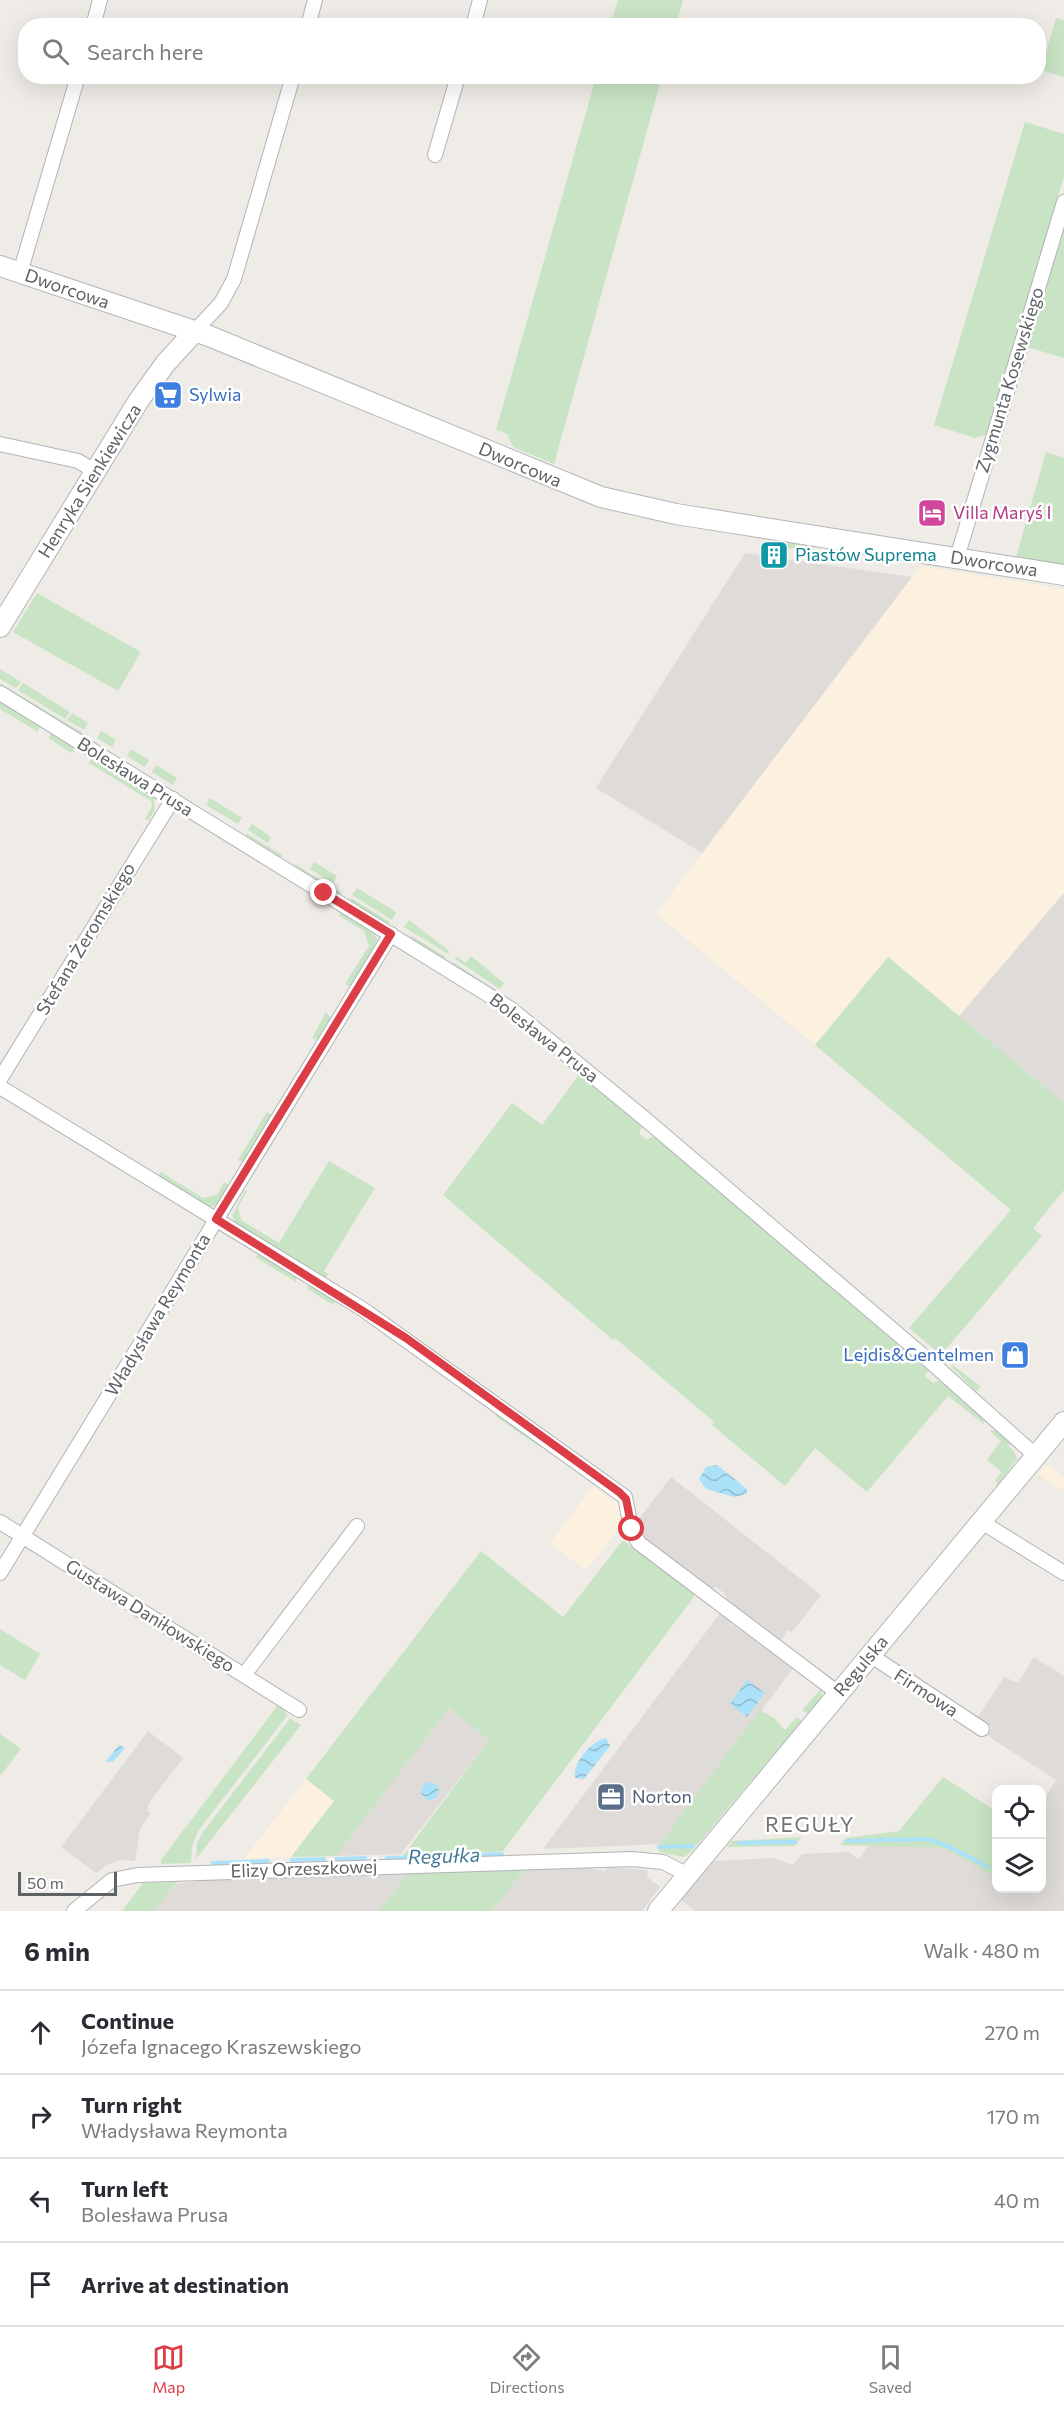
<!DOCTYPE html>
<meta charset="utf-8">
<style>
body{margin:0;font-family:Commissioner,sans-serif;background:#f2f2f3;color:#2b2b33}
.controls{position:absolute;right:18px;bottom:18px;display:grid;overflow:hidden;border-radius:12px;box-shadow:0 6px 24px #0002}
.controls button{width:54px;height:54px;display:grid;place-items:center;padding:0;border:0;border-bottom:2px solid #e1e1e2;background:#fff;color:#2b2b33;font:30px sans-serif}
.scale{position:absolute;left:18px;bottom:15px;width:99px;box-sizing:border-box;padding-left:6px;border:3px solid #5d6265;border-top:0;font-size:16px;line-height:21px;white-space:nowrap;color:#5d6265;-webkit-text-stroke:4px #fff;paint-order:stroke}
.stop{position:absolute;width:18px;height:18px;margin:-14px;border:4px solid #dd3d46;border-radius:50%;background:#fff}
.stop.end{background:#dd3d46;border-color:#fff;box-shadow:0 2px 6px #0008}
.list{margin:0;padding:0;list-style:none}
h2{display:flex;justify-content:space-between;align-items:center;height:78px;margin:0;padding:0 24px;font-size:26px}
h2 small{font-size:20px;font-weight:400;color:#7c7c81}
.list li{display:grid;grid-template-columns:39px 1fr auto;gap:18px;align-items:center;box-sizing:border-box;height:84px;padding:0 24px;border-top:2px solid #e1e1e2}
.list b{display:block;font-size:22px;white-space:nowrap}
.list p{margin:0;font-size:20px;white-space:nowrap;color:#7c7c81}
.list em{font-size:20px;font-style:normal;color:#7c7c81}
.icon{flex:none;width:33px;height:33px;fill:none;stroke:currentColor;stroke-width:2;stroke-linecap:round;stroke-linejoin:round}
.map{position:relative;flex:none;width:1064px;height:1911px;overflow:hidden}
.search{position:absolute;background:#fff;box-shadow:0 6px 24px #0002;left:18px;right:18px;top:18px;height:66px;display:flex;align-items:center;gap:15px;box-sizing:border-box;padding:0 21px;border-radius:24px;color:#7c7c81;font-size:22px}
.sheet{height:414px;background:#fff}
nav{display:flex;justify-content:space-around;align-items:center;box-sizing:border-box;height:84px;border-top:2px solid #e1e1e2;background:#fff;font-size:16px;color:#7c7c81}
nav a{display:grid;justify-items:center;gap:3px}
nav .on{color:#dd3d46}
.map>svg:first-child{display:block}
.commercial{fill:#fcf1de}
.industrial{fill:#dedbd8}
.grass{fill:#c9e4c4}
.water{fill:url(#water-waves)}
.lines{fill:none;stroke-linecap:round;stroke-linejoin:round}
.stream{stroke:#abe2f9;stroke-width:4}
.street-casing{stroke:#b1b4b7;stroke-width:16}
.secondary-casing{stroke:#b2b6b9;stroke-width:22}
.street{stroke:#fff;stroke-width:14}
.secondary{stroke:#fff;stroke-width:20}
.route{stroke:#dd3d46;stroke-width:8}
.labels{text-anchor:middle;stroke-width:5;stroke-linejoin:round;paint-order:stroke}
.street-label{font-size:18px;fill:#5d6265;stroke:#fff}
.shop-label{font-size:18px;fill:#366cbe;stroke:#fff;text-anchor:start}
.hotel-label{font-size:18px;fill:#b23c85;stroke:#fff;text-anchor:start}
.culture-label{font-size:18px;fill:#0d838f;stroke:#fff;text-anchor:start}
.service-label{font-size:18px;fill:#4e5e75;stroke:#fff;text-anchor:start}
.water-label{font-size:20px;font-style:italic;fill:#43799a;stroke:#fff}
.quarter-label{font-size:21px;letter-spacing:1.5px;fill:#6e7477;stroke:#fff}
</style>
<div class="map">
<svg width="1064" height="1911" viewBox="0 0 1064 1911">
<defs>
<pattern id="water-waves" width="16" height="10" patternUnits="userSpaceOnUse" patternTransform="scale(1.5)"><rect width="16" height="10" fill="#abe2f9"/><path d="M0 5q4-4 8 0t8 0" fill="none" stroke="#8ebbcd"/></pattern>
</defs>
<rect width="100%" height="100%" fill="#efebe6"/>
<g class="commercial">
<polygon points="920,566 1064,589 1064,893 959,1016 888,957 815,1045 656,914"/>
<polygon points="1046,1465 1064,1477 1064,1491 1038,1474"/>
<polygon points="593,1486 620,1505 621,1526 586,1571 550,1543"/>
<polygon points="306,1779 334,1801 291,1857 244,1859"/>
</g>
<g class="industrial">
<polygon points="745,553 912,577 702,853 596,788"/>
<polygon points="1064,893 1064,1103 959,1016"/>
<polygon points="671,1477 821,1595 792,1632 788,1630 781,1641 729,1603 724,1593 716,1587 709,1589 643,1540 638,1520"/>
<polygon points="721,1612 733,1625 794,1667 663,1842 660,1844 543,1849"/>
<polygon points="1034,1657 1064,1676 1064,1911 695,1911 681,1900 713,1861 773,1858 793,1865 802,1854 849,1852 859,1859 870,1844 944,1848 995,1876 996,1874 996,1888 1042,1888 1042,1802 1056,1780 988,1736 992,1727 977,1718 1004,1677 1018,1683"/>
<polygon points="449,1708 489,1740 401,1854 336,1856"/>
<polygon points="148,1731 183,1758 149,1803 147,1811 151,1813 140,1829 135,1861 121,1860 107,1865 96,1873 61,1847"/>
<polygon points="608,1867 648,1870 647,1877 660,1887 642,1911 492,1911 525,1869 587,1868 605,1871"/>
<polygon points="407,1874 379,1911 155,1911 176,1884 227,1878"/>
</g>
<g class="grass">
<polygon points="618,0 683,0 676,25 610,25"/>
<polygon points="1056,18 1064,20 1064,77 1041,70"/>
<polygon points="596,77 662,77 554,464 513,447 507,434 496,430"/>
<polygon points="1025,122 1064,134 1064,177 988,434 975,438 934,425"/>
<polygon points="1064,209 1064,358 1027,347"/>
<polygon points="1046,452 1064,458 1064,564 1016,557"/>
<polygon points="776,538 782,542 810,544 813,552 769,545"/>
<polygon points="37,593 141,652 118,691 13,632"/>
<polygon points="0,669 21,682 16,688 0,679"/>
<polygon points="0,683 83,733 78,735 0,686"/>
<polygon points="23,683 70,712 65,719 18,690"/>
<polygon points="0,700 40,724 38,732 0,709"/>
<polygon points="72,713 88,723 84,730 67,720"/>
<polygon points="101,731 116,740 112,747 97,738"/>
<polygon points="53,732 75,745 72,753 48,738"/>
<polygon points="131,749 149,760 145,767 127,756"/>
<polygon points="93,757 155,795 157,799 154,800 155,810 149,820 145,819 152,806 151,801 89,763"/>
<polygon points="156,765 177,778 173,785 152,772"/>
<polygon points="210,798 242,818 238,824 206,805"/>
<polygon points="252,824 271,837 268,843 248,830"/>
<polygon points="246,833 282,855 281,857 278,858 246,838"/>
<polygon points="314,862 337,876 333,883 310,869"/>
<polygon points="295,864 342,893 338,895 295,869"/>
<polygon points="357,888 396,912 392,920 352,895"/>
<polygon points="351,898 390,922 389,924 350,903"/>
<path d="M343 911C357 919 379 927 377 947L352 987 345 984 369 946 364 931 338 915Z"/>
<polygon points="409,920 449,951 448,954 404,927"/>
<polygon points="412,936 446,957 445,958 442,959 410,939"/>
<polygon points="456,956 466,963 471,956 504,983 500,989 455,959"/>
<polygon points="888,957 1064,1103 1064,1190 1033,1228 1042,1236 941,1355 909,1328 1011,1210 815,1045"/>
<polygon points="453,962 509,999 453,966"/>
<polygon points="326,1012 332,1020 319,1040 312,1038"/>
<polygon points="564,1061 643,1124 639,1133 646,1140 656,1135 930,1368 925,1376 933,1383 942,1379 984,1419 984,1424 948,1396 867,1492 815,1448 785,1486 712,1425 714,1422 615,1338 613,1340 443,1195 512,1103 542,1125 578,1076 563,1063"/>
<polygon points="267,1112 273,1116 245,1163 238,1160"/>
<polygon points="329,1161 375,1188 324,1271 328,1274 325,1280 233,1223 235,1220 232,1216 245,1190 247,1191 238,1207 241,1220 279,1243"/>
<polygon points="161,1172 203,1198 217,1195 224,1182 230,1186 218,1205 210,1207 158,1177"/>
<polygon points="260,1253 297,1276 296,1282 255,1257"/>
<polygon points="310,1284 336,1300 333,1305 306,1288"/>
<polygon points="953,1365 981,1387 976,1391 951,1367"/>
<polygon points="498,1412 540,1442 537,1445 495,1416"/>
<polygon points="996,1430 1011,1442 1008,1446 1014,1451 1017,1459 996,1487 997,1482 995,1480 1002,1472 987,1460 1001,1441 990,1431"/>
<polygon points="623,1540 696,1594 503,1851 402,1857 489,1740 449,1708 336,1856 291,1857 334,1801 306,1779 481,1551 563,1617"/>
<polygon points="0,1629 40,1654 25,1680 0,1665"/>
<polygon points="254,1687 283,1705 287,1716 198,1831 192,1847 191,1863 161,1864 161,1860 278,1705 253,1689"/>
<polygon points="822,1688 822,1697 808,1714 802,1710"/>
<polygon points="760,1710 774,1718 785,1730 797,1717 802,1721 690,1853 683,1857 659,1852 659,1845"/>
<polygon points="290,1718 301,1725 196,1859 197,1843 203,1832"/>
<polygon points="0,1734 21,1749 0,1776"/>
<polygon points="943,1777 996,1811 995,1877 944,1848 840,1845 846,1838 899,1831"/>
<polygon points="802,1837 794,1846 727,1847 732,1841"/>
<polygon points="525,1869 492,1911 379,1911 407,1874"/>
<polygon points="177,1882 155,1911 122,1911 143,1883"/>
</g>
<g class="water">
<polygon points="717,1465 747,1489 746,1494 734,1497 706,1489 699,1479 706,1467"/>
<polygon points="747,1680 765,1693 747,1717 730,1704"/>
<path d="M606 1738 610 1746 584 1779 575 1778C572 1763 591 1741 606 1738Z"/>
<polygon points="119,1745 125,1748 113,1762 106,1761"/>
<circle cx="430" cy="1791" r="9"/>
</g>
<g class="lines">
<g class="stream">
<polyline points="847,1841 928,1839 950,1847 988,1867"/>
<polyline points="739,1843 796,1842"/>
<polyline points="659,1847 693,1846"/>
<polyline points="387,1858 502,1854"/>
<polyline points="336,1859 365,1858"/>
<polyline points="292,1860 324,1859"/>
<polyline points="213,1863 268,1861"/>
</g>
<g class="street-casing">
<g id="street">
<polyline points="93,26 100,0"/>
<polyline points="308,26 315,0"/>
<polyline points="473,26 480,0"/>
<polyline points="435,155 458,76"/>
<polyline points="20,273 78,76"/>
<polyline points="195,331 221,303 234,279 293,76"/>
<polyline points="0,444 78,461 95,471"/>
<polyline points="957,558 1064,202"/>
<polyline points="0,693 511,1009 644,1118 933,1364 1036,1456"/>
<polyline points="0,1079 173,799"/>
<polyline points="0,1087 364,1310 625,1497 632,1532 639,1543 838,1693"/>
<polyline points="980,1521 1064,1573"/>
<polyline points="0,1522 299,1710"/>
<polyline points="0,1573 391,934"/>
<polyline points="870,1655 982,1729"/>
<polyline points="244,1675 357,1526"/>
<polyline points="74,1911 112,1880 138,1875 632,1859 663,1862 686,1874"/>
</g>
</g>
<g class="secondary-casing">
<g id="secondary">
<polyline points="0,266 209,336 601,497 676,514 1064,575"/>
<polyline points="0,627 139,400 165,364 195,331"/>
<polyline points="658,1911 1064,1422"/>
</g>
</g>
<use href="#street" class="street"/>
<use href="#secondary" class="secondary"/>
</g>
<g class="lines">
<polyline class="route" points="324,893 391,934 216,1219 406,1338 619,1492 626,1499 632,1529"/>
</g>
<defs>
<g id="supermarket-square" transform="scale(1.5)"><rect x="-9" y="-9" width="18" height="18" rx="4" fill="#3f7fe0" stroke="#fff"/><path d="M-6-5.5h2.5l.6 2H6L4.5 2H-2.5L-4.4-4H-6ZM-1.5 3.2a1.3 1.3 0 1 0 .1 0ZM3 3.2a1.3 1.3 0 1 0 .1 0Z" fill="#fff"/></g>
<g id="hotel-square" transform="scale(1.5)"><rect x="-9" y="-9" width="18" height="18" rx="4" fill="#d1479c" stroke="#fff"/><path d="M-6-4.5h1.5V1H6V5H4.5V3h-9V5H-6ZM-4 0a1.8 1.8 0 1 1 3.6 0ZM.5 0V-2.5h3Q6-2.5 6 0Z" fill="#fff"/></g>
<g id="building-square" transform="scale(1.5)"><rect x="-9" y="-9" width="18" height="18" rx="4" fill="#0f9aa8" stroke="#fff"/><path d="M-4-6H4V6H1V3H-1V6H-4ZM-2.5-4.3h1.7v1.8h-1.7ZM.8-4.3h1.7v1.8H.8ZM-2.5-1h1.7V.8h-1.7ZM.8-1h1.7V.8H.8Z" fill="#fff"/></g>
<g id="shop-square" transform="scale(1.5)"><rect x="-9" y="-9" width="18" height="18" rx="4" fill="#3f7fe0" stroke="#fff"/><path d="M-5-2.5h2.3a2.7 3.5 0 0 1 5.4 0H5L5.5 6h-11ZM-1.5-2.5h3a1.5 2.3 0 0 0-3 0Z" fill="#fff"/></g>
<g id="office-square" transform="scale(1.5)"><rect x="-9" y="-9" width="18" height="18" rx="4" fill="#5c6f8a" stroke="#fff"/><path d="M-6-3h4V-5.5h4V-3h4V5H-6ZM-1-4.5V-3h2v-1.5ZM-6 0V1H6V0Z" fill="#fff"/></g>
</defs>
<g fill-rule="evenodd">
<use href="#supermarket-square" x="168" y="395"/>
<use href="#hotel-square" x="932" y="513"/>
<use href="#building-square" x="774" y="555"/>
<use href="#shop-square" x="1015" y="1355"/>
<use href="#office-square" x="611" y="1797"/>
</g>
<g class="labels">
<g class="street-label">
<text transform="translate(67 289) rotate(19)" y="6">Dworcowa</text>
<text transform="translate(1010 380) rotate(-73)" y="6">Zygmunta Kosewskiego</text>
<text transform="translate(520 465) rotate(23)" y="6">Dworcowa</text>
<text transform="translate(90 481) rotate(-58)" y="6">Henryka Sienkiewicza</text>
<text transform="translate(994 564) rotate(9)" y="6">Dworcowa</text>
<text transform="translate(135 777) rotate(32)" y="6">Bolesława Prusa</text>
<text transform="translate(86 939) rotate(-59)" y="6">Stefana Żeromskiego</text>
<text transform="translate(544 1038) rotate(38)" y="6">Bolesława Prusa</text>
<text transform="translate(158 1315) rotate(-59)" y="6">Władysława Reymonta</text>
<text transform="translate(150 1616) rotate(32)" y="6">Gustawa Daniłowskiego</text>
<text transform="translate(861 1666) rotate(-50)" y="6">Regulska</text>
<text transform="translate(926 1693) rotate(33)" y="6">Firmowa</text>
<text transform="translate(304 1869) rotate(-2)" y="6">Elizy Orzeszkowej</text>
</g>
<g class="shop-label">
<text x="189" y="401">Sylwia</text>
<text x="994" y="1361" text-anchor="end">Lejdis&amp;Gentelmen</text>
</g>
<g class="hotel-label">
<text x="953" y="519">Villa Maryś I</text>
</g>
<g class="culture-label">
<text x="795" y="561">Piastów Suprema</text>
</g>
<g class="service-label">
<text x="632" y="1803">Norton</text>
</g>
<g class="water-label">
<text transform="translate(444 1856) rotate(-2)" y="7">Regułka</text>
</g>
<g class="quarter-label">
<text x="810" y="1832">REGUŁY</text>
</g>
</g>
</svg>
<div class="controls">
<button><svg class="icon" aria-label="locate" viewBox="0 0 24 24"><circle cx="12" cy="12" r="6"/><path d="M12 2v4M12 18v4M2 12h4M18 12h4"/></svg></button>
<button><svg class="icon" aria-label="layers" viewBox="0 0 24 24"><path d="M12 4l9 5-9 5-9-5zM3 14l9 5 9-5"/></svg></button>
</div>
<div class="scale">50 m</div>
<div class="stop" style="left:632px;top:1529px"></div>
<div class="stop end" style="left:324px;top:893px"></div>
<div class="search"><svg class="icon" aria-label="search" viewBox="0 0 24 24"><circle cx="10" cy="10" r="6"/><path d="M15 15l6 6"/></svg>Search here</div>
</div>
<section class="sheet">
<h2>6 min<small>Walk · 480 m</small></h2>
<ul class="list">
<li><svg class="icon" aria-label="ahead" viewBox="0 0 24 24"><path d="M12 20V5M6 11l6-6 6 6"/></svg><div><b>Continue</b><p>Józefa Ignacego Kraszewskiego</p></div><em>270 m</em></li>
<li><svg class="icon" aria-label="right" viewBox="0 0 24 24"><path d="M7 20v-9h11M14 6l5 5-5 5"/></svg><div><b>Turn right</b><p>Władysława Reymonta</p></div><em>170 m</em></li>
<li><svg class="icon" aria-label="left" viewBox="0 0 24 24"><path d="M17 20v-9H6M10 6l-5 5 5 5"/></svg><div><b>Turn left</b><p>Bolesława Prusa</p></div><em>40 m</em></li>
<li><svg class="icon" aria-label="arrive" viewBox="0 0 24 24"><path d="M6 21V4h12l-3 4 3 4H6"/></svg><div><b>Arrive at destination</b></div></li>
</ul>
</section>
<nav>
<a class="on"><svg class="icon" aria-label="map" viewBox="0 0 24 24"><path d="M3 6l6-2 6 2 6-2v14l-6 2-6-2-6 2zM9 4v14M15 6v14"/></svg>Map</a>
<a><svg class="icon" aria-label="directions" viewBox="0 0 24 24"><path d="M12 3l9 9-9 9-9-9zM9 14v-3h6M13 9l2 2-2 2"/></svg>Directions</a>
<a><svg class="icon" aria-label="saved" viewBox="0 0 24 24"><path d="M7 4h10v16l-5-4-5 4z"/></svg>Saved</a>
</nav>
